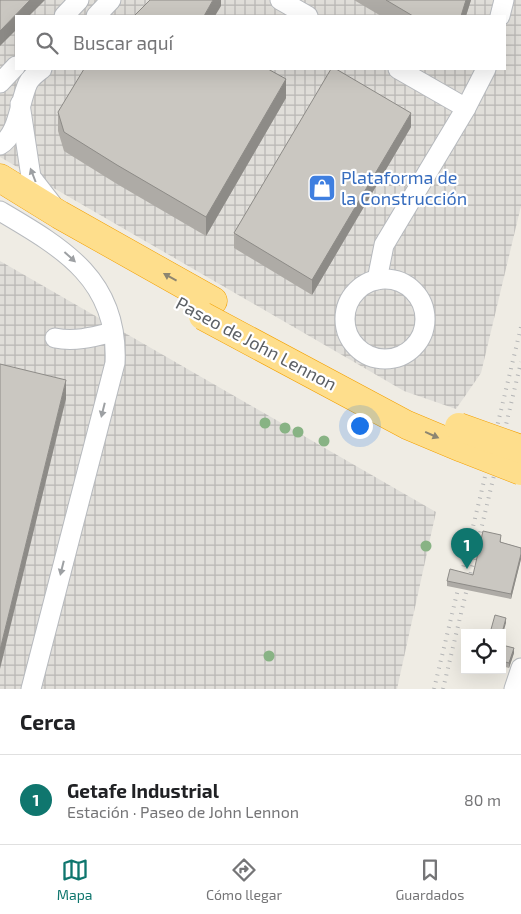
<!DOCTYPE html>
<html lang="es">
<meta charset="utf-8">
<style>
body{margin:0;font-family:"Exo 2",sans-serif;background:#f2f2f2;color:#202124}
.controls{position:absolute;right:15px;bottom:15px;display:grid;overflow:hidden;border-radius:0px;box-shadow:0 5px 20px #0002}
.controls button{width:45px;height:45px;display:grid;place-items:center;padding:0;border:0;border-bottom:1px solid #e0e0e0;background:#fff;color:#202124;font:25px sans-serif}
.you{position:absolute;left:359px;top:425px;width:18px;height:18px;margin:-12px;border:4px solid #fff;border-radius:50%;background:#1a73e8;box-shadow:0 0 0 8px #1a73e833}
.badge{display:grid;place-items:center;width:32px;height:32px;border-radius:50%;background:#0f766e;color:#fff;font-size:16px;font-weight:700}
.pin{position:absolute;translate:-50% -41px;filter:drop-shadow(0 1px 2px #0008)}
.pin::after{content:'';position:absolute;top:26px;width:18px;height:15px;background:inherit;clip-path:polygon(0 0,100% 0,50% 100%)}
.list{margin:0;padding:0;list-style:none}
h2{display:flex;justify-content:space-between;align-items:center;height:65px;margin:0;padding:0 20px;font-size:21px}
h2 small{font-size:16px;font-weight:400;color:#757577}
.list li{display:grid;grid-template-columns:32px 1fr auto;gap:15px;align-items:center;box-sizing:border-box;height:90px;padding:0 20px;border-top:1px solid #e0e0e0}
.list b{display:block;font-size:19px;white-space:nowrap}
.list p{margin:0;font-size:16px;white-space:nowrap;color:#757577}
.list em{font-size:16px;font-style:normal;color:#757577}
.icon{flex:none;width:28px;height:28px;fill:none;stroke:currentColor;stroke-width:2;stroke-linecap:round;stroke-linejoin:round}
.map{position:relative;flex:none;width:521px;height:689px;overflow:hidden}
.search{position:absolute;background:#fff;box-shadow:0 5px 20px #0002;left:15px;right:15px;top:15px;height:55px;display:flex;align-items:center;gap:12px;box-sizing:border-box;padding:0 18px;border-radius:0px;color:#757577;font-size:19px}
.sheet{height:155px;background:#fff}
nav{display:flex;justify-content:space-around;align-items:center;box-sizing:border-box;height:70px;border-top:1px solid #e0e0e0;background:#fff;font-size:14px;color:#757577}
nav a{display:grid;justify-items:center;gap:2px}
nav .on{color:#0f766e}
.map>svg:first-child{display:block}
.industrial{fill:url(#industrial-grid);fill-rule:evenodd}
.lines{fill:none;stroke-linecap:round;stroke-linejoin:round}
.minor-casing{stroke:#b7babe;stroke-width:21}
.highway-casing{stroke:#f3a000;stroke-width:29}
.minor{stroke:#fff;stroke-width:19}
.highway{stroke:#fede8c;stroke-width:28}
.rail{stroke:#b3b4b5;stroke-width:4;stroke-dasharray:1 6;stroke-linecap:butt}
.highway-bridge-casing{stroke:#f3a000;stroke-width:29;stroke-linecap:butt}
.highway-bridge{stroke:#fede8c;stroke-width:28}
.tree{fill:#88b384}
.wall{fill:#aeaba6}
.shaded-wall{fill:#8d8b87}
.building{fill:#cac7c1;stroke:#8d8b87}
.oneway{fill:#9da0a3}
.oneway2{fill:#8d8671}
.labels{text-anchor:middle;stroke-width:4.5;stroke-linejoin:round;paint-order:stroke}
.shop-label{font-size:18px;fill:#366cbe;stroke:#fff;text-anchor:start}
.street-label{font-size:18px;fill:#5c6065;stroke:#fff}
</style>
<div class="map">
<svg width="521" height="689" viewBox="0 0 521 689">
<defs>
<pattern id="industrial-grid" width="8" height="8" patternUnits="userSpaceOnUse" patternTransform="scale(1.25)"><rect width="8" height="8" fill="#e0ded9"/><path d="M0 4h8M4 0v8" fill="none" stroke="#b9b7b4"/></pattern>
</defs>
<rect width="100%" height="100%" fill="#efece4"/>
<g class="industrial">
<path d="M0 0H521V206L481 373 456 409 404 391 0 157ZM16 16H505V69H16Z"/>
<polygon points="0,261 436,512 397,689 0,689"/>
</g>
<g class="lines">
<g class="minor-casing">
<g id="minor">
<polyline points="280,0 308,16"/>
<polyline points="64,16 79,0"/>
<polyline points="96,16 111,0"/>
<polyline points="500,16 504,0"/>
<polyline points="398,69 466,108"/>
<polyline points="0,83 16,66"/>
<polyline points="20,104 31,177 52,204"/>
<path d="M0 145C19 134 19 102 28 83 31 77 37 73 42 69"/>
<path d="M0 211C63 248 119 280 115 363L31 689"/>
<circle cx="385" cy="319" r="40"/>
<polyline points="377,280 384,245 466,108 486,69"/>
<path d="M55 338C75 342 93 337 113 332"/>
<polyline points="514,689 521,668"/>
</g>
</g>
<g class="highway-casing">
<polyline id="highway" points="0,178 60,215 213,301"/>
</g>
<use href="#minor" class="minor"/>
<use href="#highway" class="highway"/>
<g class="rail">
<polyline points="434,689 521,327"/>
<polyline points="443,689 521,362"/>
</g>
<g class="highway-bridge-casing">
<g id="highway-bridge">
<polyline points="203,316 407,425 462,448 521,471"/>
<polyline points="459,427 521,449"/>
</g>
</g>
<use href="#highway-bridge" class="highway-bridge"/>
</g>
<g class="tree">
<circle cx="265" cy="423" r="5.5"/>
<circle cx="285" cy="428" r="5.5"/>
<circle cx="298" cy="432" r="5.5"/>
<circle cx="324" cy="441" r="5.5"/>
<circle cx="426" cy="546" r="5.5"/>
<circle cx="269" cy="656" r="5.5"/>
</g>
<g class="wall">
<polygon points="354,0 471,0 466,16 381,16"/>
<polygon points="286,98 206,236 117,184 64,151 58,131 58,112"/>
<polygon points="411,127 312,295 234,248 234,233"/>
<polygon points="501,540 501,542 521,548 521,559 511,599 447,586 447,581 473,575"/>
<polygon points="502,645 514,653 509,668 502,666"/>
</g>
<g class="shaded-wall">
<polygon points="30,0 45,0 29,16 16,16 16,30 0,46 0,31"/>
<polygon points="213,0 221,0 221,6 215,16 204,16"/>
<polygon points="466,0 471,0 466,16 461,16"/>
<polygon points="286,79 286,98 206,236 206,217"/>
<polygon points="411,113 411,127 312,295 312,280"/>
<polygon points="66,380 66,399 0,669 0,650"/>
<polygon points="521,554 521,559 511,599 511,594"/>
<polygon points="506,618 506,623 502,637 502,633"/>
<polygon points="514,648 514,653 509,668 509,663"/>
</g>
<g class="building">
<polygon points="0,0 30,0 0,31"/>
<polygon points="150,0 213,0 204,16 134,16"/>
<polygon points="386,0 466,0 461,16 413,16"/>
<polygon points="84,69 268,69 286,79 206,217 117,165 64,132 58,112"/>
<polygon points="331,69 336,69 411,113 312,280 234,233"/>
<polygon points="0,364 66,380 0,650"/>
<polygon points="483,531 501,535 500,542 521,548 521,554 511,594 447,581 450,569 473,575"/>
<polygon points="495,615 506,618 502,633 490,633"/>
<polygon points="502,645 514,648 509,663 502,661"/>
</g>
<defs><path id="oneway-solid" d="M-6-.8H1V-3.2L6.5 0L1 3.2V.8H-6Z" transform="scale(1.25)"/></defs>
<g class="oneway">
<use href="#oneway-solid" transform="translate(33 175) rotate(-111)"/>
<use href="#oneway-solid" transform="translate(70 257) rotate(42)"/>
<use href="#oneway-solid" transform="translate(103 410) rotate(104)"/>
<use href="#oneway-solid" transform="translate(62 568) rotate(104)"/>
</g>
<g class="oneway2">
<use href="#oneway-solid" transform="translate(170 277) rotate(-151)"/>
<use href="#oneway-solid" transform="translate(432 435) rotate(24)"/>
</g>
<defs>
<g id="shop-square" transform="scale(1.4375)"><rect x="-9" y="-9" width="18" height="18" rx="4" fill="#3f7fe0" stroke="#fff"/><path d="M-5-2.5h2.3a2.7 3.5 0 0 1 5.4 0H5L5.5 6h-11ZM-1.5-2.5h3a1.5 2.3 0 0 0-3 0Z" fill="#fff"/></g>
</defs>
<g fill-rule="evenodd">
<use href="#shop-square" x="322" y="188"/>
</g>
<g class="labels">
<g class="shop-label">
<text x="341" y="184">Plataforma de<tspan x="341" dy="21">la Construcción</tspan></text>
</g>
<g class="street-label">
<text transform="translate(256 344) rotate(28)" y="6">Paseo de John Lennon</text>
</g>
</g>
</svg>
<div class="controls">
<button><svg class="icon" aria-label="locate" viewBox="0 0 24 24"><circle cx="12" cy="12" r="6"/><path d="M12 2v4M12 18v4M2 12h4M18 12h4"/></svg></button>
</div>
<div class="you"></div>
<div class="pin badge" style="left:467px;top:569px">1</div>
<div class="search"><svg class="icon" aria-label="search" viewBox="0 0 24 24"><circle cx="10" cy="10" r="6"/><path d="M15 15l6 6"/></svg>Buscar aquí</div>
</div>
<section class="sheet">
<h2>Cerca<small></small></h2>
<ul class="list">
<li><span class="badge">1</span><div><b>Getafe Industrial</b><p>Estación · Paseo de John Lennon</p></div><em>80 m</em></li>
</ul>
</section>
<nav>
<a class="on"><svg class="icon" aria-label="map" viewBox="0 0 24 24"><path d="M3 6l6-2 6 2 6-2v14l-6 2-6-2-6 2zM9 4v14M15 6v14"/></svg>Mapa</a>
<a><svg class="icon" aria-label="directions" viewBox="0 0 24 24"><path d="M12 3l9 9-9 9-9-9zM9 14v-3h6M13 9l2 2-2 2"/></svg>Cómo llegar</a>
<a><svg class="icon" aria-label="saved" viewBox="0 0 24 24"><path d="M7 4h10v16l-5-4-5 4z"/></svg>Guardados</a>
</nav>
